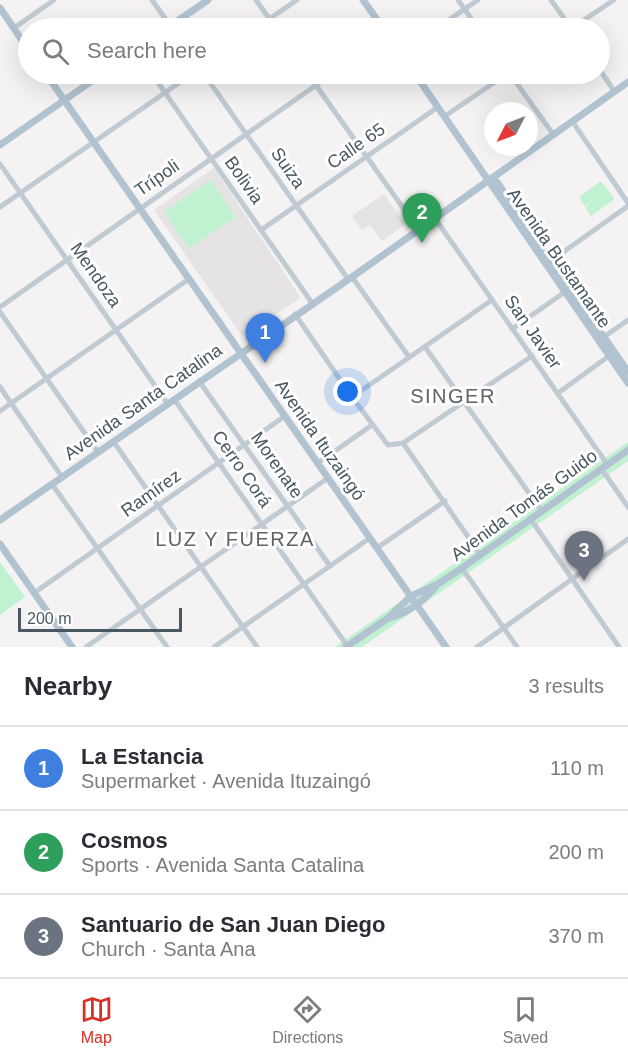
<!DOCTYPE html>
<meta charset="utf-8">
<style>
body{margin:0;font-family:Helvetica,sans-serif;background:#f2f2f3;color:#2b2b33}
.compass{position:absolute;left:484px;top:102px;width:54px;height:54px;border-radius:50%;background:#fff;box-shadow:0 6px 24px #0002;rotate:228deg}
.scale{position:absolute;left:18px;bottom:15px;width:164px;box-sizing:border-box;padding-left:6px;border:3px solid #485761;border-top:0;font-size:16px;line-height:21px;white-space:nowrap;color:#485761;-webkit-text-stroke:4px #fff;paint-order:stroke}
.you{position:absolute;left:348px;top:392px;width:21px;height:21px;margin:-15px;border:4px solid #fff;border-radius:50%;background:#1a73e8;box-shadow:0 0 0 9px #1a73e833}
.badge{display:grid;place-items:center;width:39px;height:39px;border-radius:50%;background:#d93025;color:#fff;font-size:20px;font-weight:700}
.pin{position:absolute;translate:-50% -50px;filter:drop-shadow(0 2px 3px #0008)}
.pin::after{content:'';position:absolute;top:32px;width:21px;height:18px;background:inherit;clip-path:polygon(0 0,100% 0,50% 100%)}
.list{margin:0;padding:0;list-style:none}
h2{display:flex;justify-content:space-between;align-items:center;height:78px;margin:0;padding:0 24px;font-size:26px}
h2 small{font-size:20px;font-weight:400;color:#7c7c81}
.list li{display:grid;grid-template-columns:39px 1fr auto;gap:18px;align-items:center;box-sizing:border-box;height:84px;padding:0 24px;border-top:2px solid #e1e1e2}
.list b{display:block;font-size:22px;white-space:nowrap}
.list p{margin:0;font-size:20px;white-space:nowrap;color:#7c7c81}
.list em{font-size:20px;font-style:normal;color:#7c7c81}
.icon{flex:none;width:33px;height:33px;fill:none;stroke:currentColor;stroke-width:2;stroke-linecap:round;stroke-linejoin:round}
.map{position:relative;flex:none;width:628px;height:647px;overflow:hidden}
.search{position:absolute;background:#fff;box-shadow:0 6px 24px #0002;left:18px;right:18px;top:18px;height:66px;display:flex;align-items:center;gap:15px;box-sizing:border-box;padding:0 21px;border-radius:33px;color:#7c7c81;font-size:22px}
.sheet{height:330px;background:#fff}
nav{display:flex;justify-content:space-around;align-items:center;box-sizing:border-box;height:84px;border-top:2px solid #e1e1e2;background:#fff;font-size:16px;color:#7c7c81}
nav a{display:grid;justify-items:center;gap:3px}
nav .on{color:#d93025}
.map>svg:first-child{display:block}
.education{fill:#e5e3e4}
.green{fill:#c0f2d1}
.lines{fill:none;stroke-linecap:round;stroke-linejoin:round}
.minor{stroke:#bfcad2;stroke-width:5}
.major{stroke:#b1c3d1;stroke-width:7}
.labels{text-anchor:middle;stroke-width:6;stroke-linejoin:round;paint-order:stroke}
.street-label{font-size:18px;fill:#485761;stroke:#fff}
.neighbourhood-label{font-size:20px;letter-spacing:1.5px;fill:#5e6367;stroke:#fff}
</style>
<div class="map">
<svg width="628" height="647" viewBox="0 0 628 647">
<rect width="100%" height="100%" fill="#f4f2f2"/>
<g class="education">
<polygon points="214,168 299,295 299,299 242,336 154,210"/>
<polygon points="384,194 405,224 382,241 370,225 362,230 352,216"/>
</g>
<g class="green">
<polygon points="211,180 236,217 189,248 164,212"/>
<polygon points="601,181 615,199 591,216 585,207 604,193 585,206 579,197"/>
<polygon points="628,442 628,461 362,647 335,647"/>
<polygon points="0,562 25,597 0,615"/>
</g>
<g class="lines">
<g class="minor">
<polyline points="152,0 172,28"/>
<polyline points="256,0 276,28"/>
<polyline points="458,0 478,28"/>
<polyline points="551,0 571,28"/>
<polyline points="14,28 54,0"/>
<polyline points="256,28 297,0"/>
<polyline points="437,28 478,0"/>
<polyline points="572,28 614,0"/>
<polyline points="600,70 614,91"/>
<polyline points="152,74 312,303"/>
<polyline points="204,74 348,279"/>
<polyline points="308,74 418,229"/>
<polyline points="510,74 553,134"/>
<polyline points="445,116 507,74"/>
<polyline points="572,121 628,203"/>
<polyline points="0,164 167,403"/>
<polyline points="0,207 192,74"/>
<polyline points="434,217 607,464"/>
<polyline points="261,230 438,107"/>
<polyline points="552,260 628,206"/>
<polyline points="352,277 409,357"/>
<polyline points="0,307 332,74"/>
<polyline points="0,312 98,452"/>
<polyline points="295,314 352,397 388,445 403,443 532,356"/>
<polyline points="512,329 565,292"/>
<polyline points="604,337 628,320"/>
<polyline points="425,347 541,510"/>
<polyline points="199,381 330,566"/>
<polyline points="0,387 62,477"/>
<polyline points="558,393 609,356"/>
<polyline points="352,397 492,300"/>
<polyline points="174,399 348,647"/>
<polyline points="0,411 189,279"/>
<polyline points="113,441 257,647"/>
<polyline points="403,443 480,554"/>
<polyline points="318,463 372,425"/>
<polyline points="601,468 628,507"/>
<polyline points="52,484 167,647"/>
<polyline points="530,518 619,647"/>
<polyline points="377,548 445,501"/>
<polyline points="462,568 517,647"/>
<polyline points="34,593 285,416"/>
<polyline points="86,647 328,478"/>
<polyline points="214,647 370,538"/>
<polyline points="477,647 628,539"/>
</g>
<g class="major">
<polyline points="363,0 383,28"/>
<polyline points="0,8 28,49"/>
<polyline points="167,28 208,0"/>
<polyline points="46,74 446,647"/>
<polyline points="415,74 628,383"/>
<polyline points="0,145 102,74"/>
<polyline points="489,179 497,182 628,372"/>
<polyline points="0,520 352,277 628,82"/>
<polyline points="0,544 72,647"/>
<path d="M390 618C410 611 422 603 436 586"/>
<polyline points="346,647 388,618 411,596 438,584 462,568 628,450"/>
</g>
</g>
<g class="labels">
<g class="street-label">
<text transform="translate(356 146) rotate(-35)" y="6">Calle 65</text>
<text transform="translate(288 168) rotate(55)" y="6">Suiza</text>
<text transform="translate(157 178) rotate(-35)" y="6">Trípoli</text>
<text transform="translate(244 180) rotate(55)" y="6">Bolivia</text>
<text transform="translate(559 258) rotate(55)" y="6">Avenida Bustamante</text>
<text transform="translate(96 275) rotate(55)" y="6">Mendoza</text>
<text transform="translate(533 332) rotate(55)" y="6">San Javier</text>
<text transform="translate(143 402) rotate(-35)" y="6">Avenida Santa Catalina</text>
<text transform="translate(320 440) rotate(55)" y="6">Avenida Ituzaingó</text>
<text transform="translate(277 465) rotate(55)" y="6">Morenate</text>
<text transform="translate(242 469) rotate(55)" y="6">Cerro Corá</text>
<text transform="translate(151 493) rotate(-35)" y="6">Ramírez</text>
<text transform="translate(524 505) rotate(-36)" y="6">Avenida Tomás Guido</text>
</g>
<g class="neighbourhood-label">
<text x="453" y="403">SINGER</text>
<text x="235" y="546">LUZ Y FUERZA</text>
</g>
</g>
</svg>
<svg class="compass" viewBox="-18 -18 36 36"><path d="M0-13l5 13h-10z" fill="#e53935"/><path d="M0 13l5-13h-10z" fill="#7c7c81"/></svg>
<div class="scale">200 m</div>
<div class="you"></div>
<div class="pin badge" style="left:265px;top:363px;background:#3f7fe0">1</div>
<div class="pin badge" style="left:422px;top:243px;background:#2e9e5b">2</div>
<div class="pin badge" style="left:584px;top:581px;background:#6b7280">3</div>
<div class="search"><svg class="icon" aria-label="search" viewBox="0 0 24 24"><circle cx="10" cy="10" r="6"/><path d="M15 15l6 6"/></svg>Search here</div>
</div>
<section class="sheet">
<h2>Nearby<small>3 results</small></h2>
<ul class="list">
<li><span class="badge" style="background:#3f7fe0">1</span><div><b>La Estancia</b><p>Supermarket · Avenida Ituzaingó</p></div><em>110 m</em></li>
<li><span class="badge" style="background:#2e9e5b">2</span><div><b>Cosmos</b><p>Sports · Avenida Santa Catalina</p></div><em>200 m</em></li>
<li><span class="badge" style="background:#6b7280">3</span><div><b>Santuario de San Juan Diego</b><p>Church · Santa Ana</p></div><em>370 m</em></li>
</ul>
</section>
<nav>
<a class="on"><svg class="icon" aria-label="map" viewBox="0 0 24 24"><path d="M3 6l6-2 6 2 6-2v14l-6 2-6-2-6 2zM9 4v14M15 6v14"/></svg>Map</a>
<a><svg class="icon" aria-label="directions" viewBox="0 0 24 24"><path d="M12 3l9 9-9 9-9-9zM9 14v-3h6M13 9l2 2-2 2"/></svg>Directions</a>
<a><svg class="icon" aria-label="saved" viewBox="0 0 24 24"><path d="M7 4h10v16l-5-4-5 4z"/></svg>Saved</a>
</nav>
